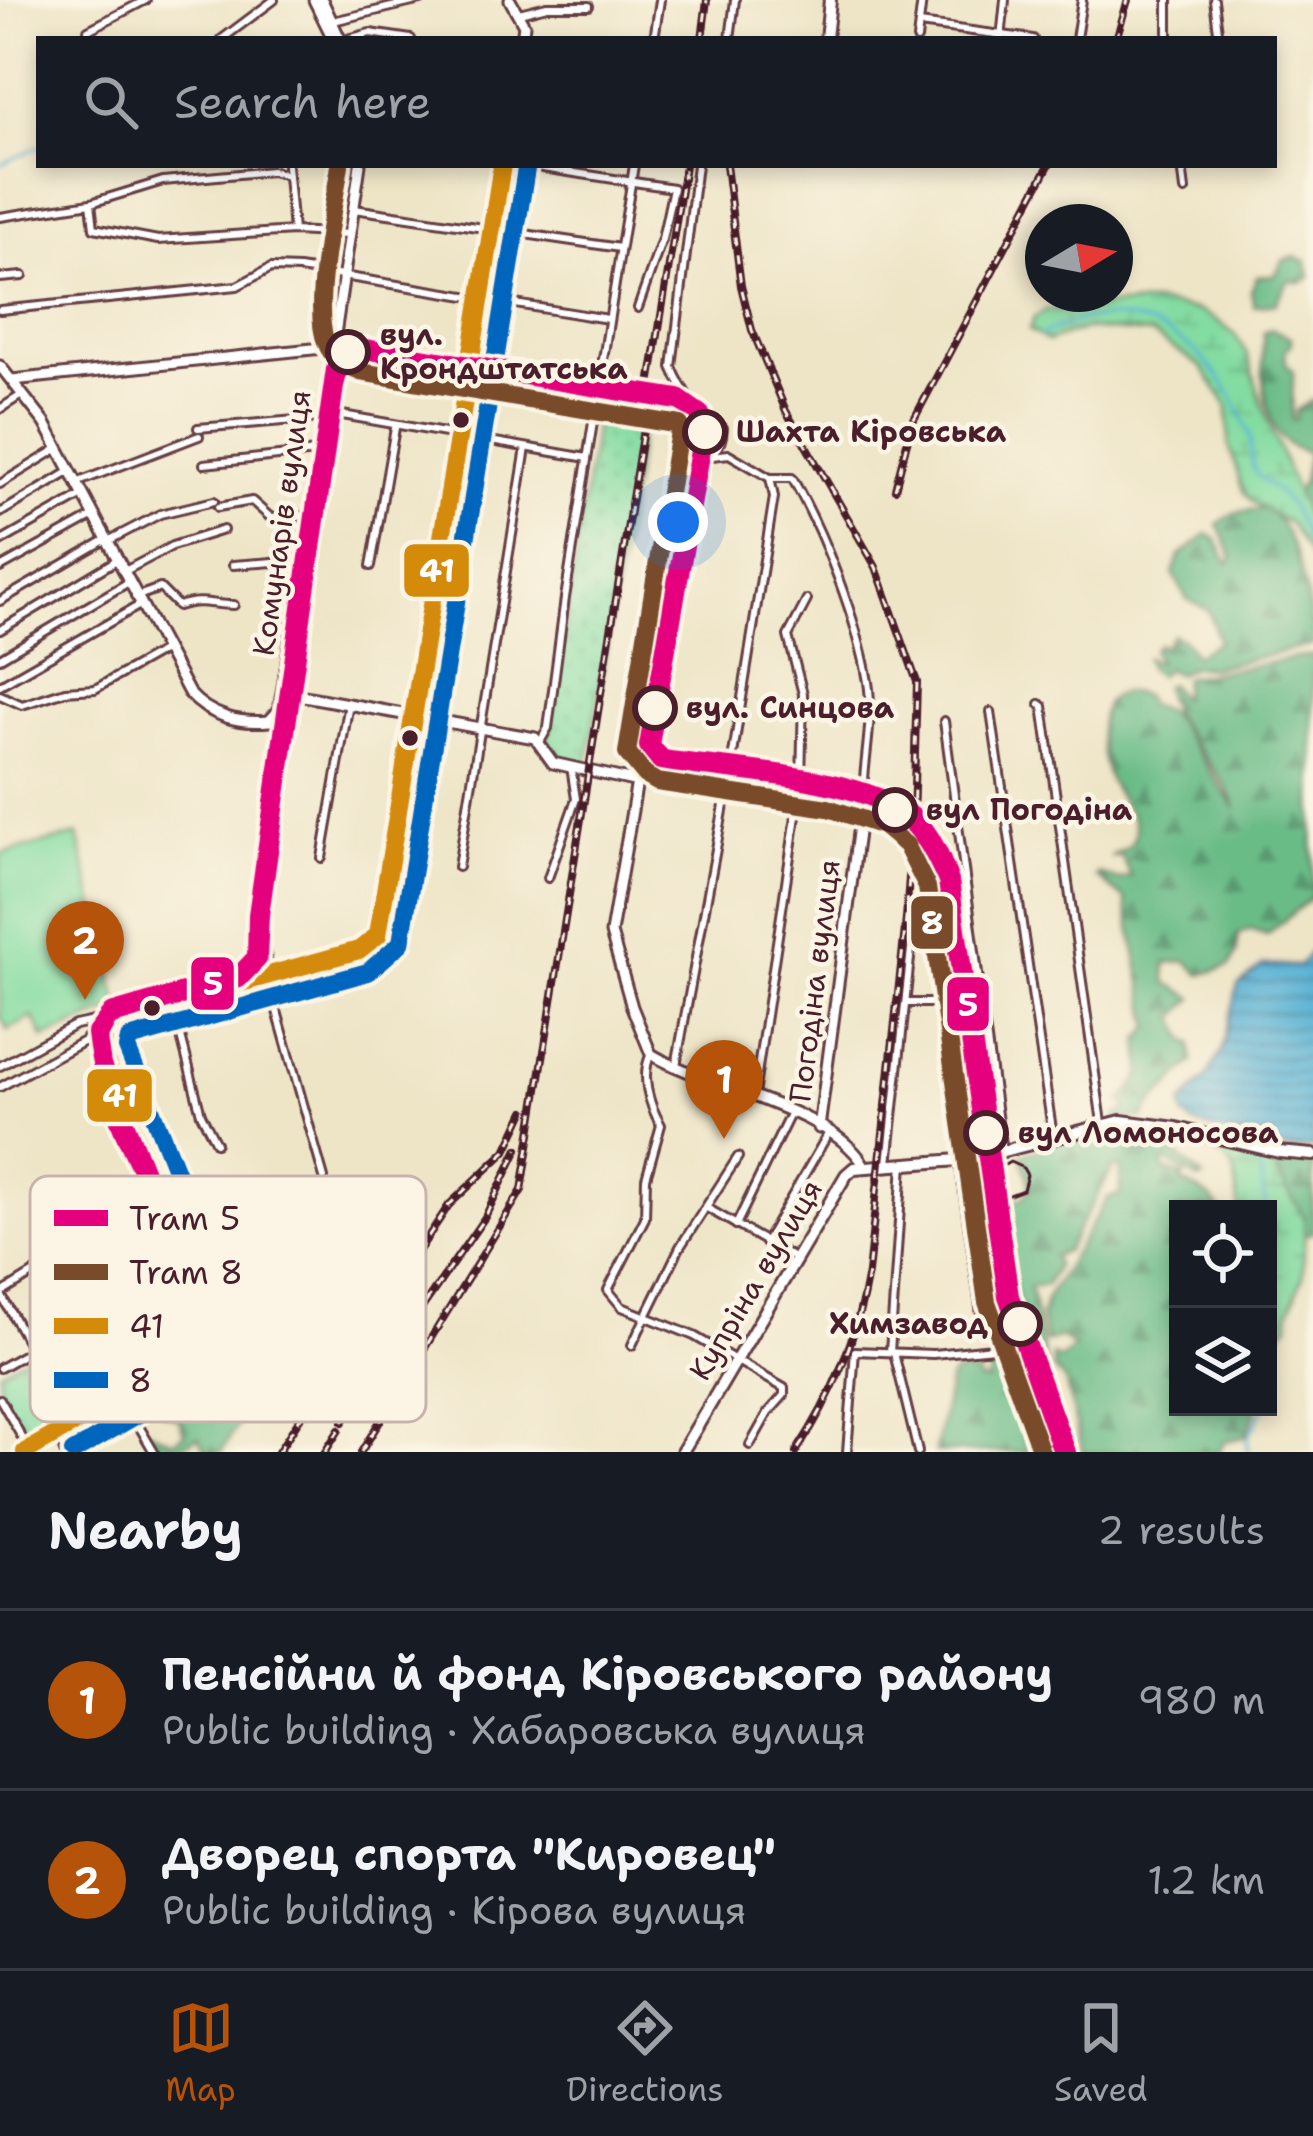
<!DOCTYPE html>
<meta charset="utf-8">
<style>
body{margin:0;font-family:"Shantell Sans",sans-serif;background:#242831;color:#f1f3f6}
.controls{position:absolute;right:36px;bottom:36px;display:grid;overflow:hidden;border-radius:0px;box-shadow:0 6px 18px #0003}
.controls button{width:108px;height:108px;display:grid;place-items:center;padding:0;border:0;border-bottom:3px solid #363941;background:#171b24;color:#f1f3f6;font:60px sans-serif}
.compass{position:absolute;left:1025px;top:204px;width:108px;height:108px;border-radius:50%;background:#171b24;box-shadow:0 6px 18px #0003;rotate:80deg}
.you{position:absolute;left:678px;top:522px;width:42px;height:42px;margin:-30px;border:9px solid #fff;border-radius:50%;background:#1a73e8;box-shadow:0 0 0 18px #1a73e833}
.badge{display:grid;place-items:center;width:78px;height:78px;border-radius:50%;background:#b45309;color:#fff;font-size:39px;font-weight:700}
.pin{position:absolute;translate:-50% -99px;filter:drop-shadow(0 3px 6px #0008)}
.pin::after{content:'';position:absolute;top:63px;width:42px;height:36px;background:inherit;clip-path:polygon(0 0,100% 0,50% 100%)}
.list{margin:0;padding:0;list-style:none}
h2{display:flex;justify-content:space-between;align-items:center;height:156px;margin:0;padding:0 48px;font-size:51px}
h2 small{font-size:39px;font-weight:400;color:#9ea1a6}
.list li{display:grid;grid-template-columns:78px 1fr auto;gap:36px;align-items:center;box-sizing:border-box;height:180px;padding:0 48px;border-top:3px solid #363941}
.list b{display:block;font-size:45px;white-space:nowrap}
.list p{margin:0;font-size:39px;white-space:nowrap;color:#9ea1a6}
.list em{font-size:39px;font-style:normal;color:#9ea1a6}
.icon{flex:none;width:66px;height:66px;fill:none;stroke:currentColor;stroke-width:2;stroke-linecap:round;stroke-linejoin:round}
.map{position:relative;flex:none;width:1313px;height:1452px;overflow:hidden}
.search{position:absolute;background:#171b24;box-shadow:0 6px 18px #0003;left:36px;right:36px;top:36px;height:132px;display:flex;align-items:center;gap:30px;box-sizing:border-box;padding:0 42px;border-radius:0px;color:#9ea1a6;font-size:45px}
.sheet{height:516px;background:#171b24}
nav{display:flex;justify-content:space-around;align-items:center;box-sizing:border-box;height:168px;border-top:3px solid #363941;background:#171b24;font-size:33px;color:#9ea1a6}
nav a{display:grid;justify-items:center;gap:6px}
nav .on{color:#b45309}
.map>svg:first-child{display:block}
.grass{fill:url(#grass-dots);stroke:#667e66;stroke-width:3}
.forest{fill:url(#forest-firs);stroke:#5a6e59;stroke-width:3}
.wetland{fill:url(#wetland-marsh);stroke:#667e66;stroke-width:3}
.park{fill:url(#park-crowns);stroke:#667e66;stroke-width:3}
.garden{fill:#83dca1;stroke:#667e66;stroke-width:3}
.water{fill:url(#water-rules);stroke:#506880;stroke-width:3}
.lines{fill:none;stroke-linecap:round;stroke-linejoin:round}
.stream{stroke:#57b1d4;stroke-width:3}
.minor-casing{stroke:#633d42;stroke-width:12}
.tertiary-casing{stroke:#633d42;stroke-width:15}
.secondary-casing{stroke:#633d42;stroke-width:16}
.minor{stroke:#fff;stroke-width:6}
.tertiary{stroke:#fff;stroke-width:9}
.secondary{stroke:#fff;stroke-width:10}
.tram{stroke:#4a1f2b;stroke-width:3}
.rail-casing{stroke:#4a1f2b;stroke-width:8}
.rail{stroke:#fcf5e5;stroke-width:3;stroke-dasharray:9;stroke-linecap:butt}
.minor-bridge-casing{stroke:#633d42;stroke-width:12;stroke-linecap:butt}
.minor-bridge{stroke:#fff;stroke-width:6}
.bus-1-casing{stroke:#fcf5e5;stroke-width:27}
.bus-2-casing{stroke:#fcf5e5;stroke-width:27}
.bus-1{stroke:#d48b09;stroke-width:18}
.bus-2{stroke:#0065bd;stroke-width:18}
.tram-1-casing{stroke:#fcf5e5;stroke-width:27}
.tram-2-casing{stroke:#fcf5e5;stroke-width:27}
.tram-1{stroke:#e5007d;stroke-width:18}
.tram-2{stroke:#7a4b2a;stroke-width:18}
.stop-dot{fill:#fcf5e5;stroke:#4a1f2b;stroke-width:6}
.bus-dot{fill:#4a1f2b;stroke:#fcf5e5;stroke-width:4.5}
.labels{text-anchor:middle;stroke-width:9;stroke-linejoin:round;paint-order:stroke}
.stop-label{font-size:30px;font-weight:bold;fill:#4a1f2b;stroke:#fcf5e5;text-anchor:start}
.street-label{font-size:30px;fill:#4a1f2b;stroke:#fcf5e5}
.key{fill:#fcf5e5;stroke:#c7b5ad;stroke-width:3}
.key-label{font-size:33px;fill:#4a1f2b}
.line-badge{stroke:#fcf5e5;stroke-width:4.5}
.badge-label{font-size:33px;text-anchor:middle;font-weight:bold;fill:#fff}
</style>
<div class="map">
<svg width="1313" height="1452" viewBox="0 0 1313 1452">
<defs>
<pattern id="grass-dots" width="8" height="8" patternUnits="userSpaceOnUse" patternTransform="scale(3)"><rect width="8" height="8" fill="#83dca1"/><path d="M2 2h.1M6 6h.1" fill="none" stroke="#73bc8b" stroke-width="1.8" stroke-linecap="round"/></pattern>
<pattern id="forest-firs" width="22" height="20" patternUnits="userSpaceOnUse" patternTransform="scale(3)"><rect width="22" height="20" fill="#6abc87"/><path d="M5 1l3.5 6h-7zM16 11l3.5 6h-7z" fill="#59986f"/></pattern>
<pattern id="wetland-marsh" width="20" height="14" patternUnits="userSpaceOnUse" patternTransform="scale(3)"><rect width="20" height="14" fill="#83dca1"/><path d="M1 5h8M5 5V1M11 12h8M15 12V8" fill="none" stroke="#73bc8b"/></pattern>
<pattern id="park-crowns" width="20" height="18" patternUnits="userSpaceOnUse" patternTransform="scale(3)"><rect width="20" height="18" fill="#83dca1"/><path d="M2 6a3 3 0 1 1 6 0M12 15a3 3 0 1 1 6 0" fill="none" stroke="#73bc8b"/></pattern>
<pattern id="water-rules" width="6" height="5" patternUnits="userSpaceOnUse" patternTransform="scale(3)"><rect width="6" height="5" fill="#57b1d4"/><path d="M0 2.5h6" fill="none" stroke="#4a8fac"/></pattern>
</defs>
<rect width="100%" height="100%" fill="#fcf5e5"/>
<filter id="ink" filterUnits="userSpaceOnUse"><feTurbulence type="fractalNoise" baseFrequency=".00833" numOctaves="2"/><feDisplacementMap in="SourceGraphic" scale="24" xChannelSelector="R" yChannelSelector="G"/><feConvolveMatrix kernelMatrix="1 2 1 2 8 2 1 2 1" color-interpolation-filters="sRGB"/></filter>
<filter id="wash" filterUnits="userSpaceOnUse"><feTurbulence type="fractalNoise" baseFrequency=".004" numOctaves="4" result="noise"/><feDisplacementMap in="SourceGraphic" scale="48" xChannelSelector="R" yChannelSelector="G"/><feGaussianBlur stdDeviation="2.7" result="paint"/><feColorMatrix in="noise" values="0 0 0 0 0 0 0 0 0 0 0 0 0 0 0 0 0 1.4 0 .05"/><feComposite in="paint" operator="in"/></filter>
<g filter="url(#wash)">
<rect width="100%" height="100%" fill="#eee5c7"/>
<polygon class="grass" points="599,398 645,406 587,768 555,761 548,743"/>
<g class="forest">
<polygon points="1295,257 1306,261 1310,277 1301,283 1289,280 1276,303 1254,306 1251,291 1257,277 1275,275 1283,260"/>
<path d="M1271 329 1291 337V344L1285 350 1286 364 1293 372 1292 419H1296L1297 410 1313 400V534L1296 492 1303 482 1308 453C1302 450 1295 449 1289 445 1261 425 1261 363 1264 332Z"/>
<path d="M1265 508C1295 524 1313 612 1313 645L1211 668 1193 666 1177 674 1165 669 1159 675 1149 669 1146 658 1158 663 1153 650 1159 644 1163 648 1173 634 1186 642 1195 655 1219 641 1209 611 1187 599 1173 573 1179 557 1207 534 1216 539 1228 563 1233 558 1218 524 1234 513Z"/>
<path d="M1313 655V896L1267 935 1251 929 1239 934 1236 954 1230 966 1201 975 1187 961 1166 963V982L1194 998 1176 1017 1186 1040 1192 1044 1193 1062 1149 1107 1144 1118 1115 1119 1117 1114 1125 1112 1127 1107 1122 1102 1142 1074 1140 1039 1151 1027 1125 899 1096 877 1099 874 1118 880 1131 877 1122 856 1110 857C1122 850 1134 847 1135 832 1136 814 1117 798 1110 782 1101 759 1093 721 1109 700 1118 689 1132 692 1144 696L1148 705 1169 712 1236 809C1225 770 1167 727 1164 686L1169 684 1181 699 1184 678Z"/>
<path d="M1136 1127 1144 1130 1138 1141 1146 1147 1148 1157 1150 1136 1156 1129 1167 1131 1169 1148 1204 1178 1199 1180 1167 1161 1162 1164 1165 1170 1184 1176 1181 1182 1207 1195 1220 1209H1178V1407H1255L1256 1411 1245 1437 1224 1441 1219 1452H1083L1065 1381 1054 1370 1053 1356 1061 1360 1074 1347 1060 1337 1046 1342 1041 1315 1046 1299 1108 1197 1120 1195 1121 1167 1113 1168 1066 1250 1053 1256 1056 1266 1046 1285 1030 1287 1049 1378 1044 1380 1014 1288 1000 1207 1005 1199H1022C1040 1183 1022 1173 1022 1154L1103 1128Z"/>
<path d="M1283 1158 1313 1159V1232L1304 1235C1305 1205 1279 1190 1276 1163Z"/>
<polygon points="271,1281 295,1372 263,1384 221,1452 207,1452 198,1437 171,1452 158,1452 144,1429 173,1441 184,1434 180,1419 163,1412 152,1388 231,1338 238,1325 232,1299"/>
<polygon points="994,1364 1002,1365 1009,1394 1028,1384 1024,1367 1028,1369 1059,1452 1051,1452 1040,1426 1021,1429 1028,1452 935,1452 950,1378 956,1372 977,1374 979,1381 988,1381 989,1369"/>
</g>
<g class="wetland">
<polygon points="1157,303 1196,310 1215,319 1234,334 1247,354 1266,416 1313,534 1313,561 1290,524 1253,502 1243,491 1229,445 1228,407 1202,367 1152,334 1085,329 1048,341 1029,330 1034,318 1047,310"/>
<path d="M1197 1144 1276 1163V1173L1305 1218 1303 1276 1289 1312V1324L1276 1336 1272 1352 1268 1348V1209H1239C1231 1165 1245 1167 1197 1144Z"/>
</g>
<g class="park">
<path d="M75 1318 96 1358 118 1346C107 1372 113 1378 140 1381L57 1430 35 1351 72 1328Z"/>
<polygon points="29,1354 52,1432 32,1445 0,1395 0,1371"/>
</g>
<polygon class="garden" points="78,835 119,1007 44,1038 33,1017 8,1030 0,1016 0,854"/>
<polygon class="water" points="1313,949 1313,1148 1289,1151 1193,1124 1184,1116 1182,1104 1207,1077 1222,1050 1238,985 1264,965 1299,966"/>
<g class="lines">
<g class="stream">
<polyline points="0,165 39,146"/>
<path d="M1040 336C1133 287 1217 343 1249 434 1253 446 1249 459 1254 470 1260 482 1273 486 1281 495 1296 510 1303 533 1313 551"/>
<polyline points="1260,1151 1258,1160 1266,1209"/>
<polyline points="1268,1219 1278,1295 1268,1377"/>
<polyline points="1249,1452 1247,1439 1264,1407"/>
</g>
</g>
</g>
<g filter="url(#ink)">
<g class="lines">
<g class="minor-casing">
<g id="minor">
<polyline points="1168,0 1168,39"/>
<polyline points="1214,0 1219,39"/>
<polyline points="519,13 547,6 589,6"/>
<polyline points="329,22 421,0"/>
<polyline points="919,24 1033,39"/>
<polyline points="88,30 146,0"/>
<polyline points="222,39 274,0"/>
<polyline points="348,39 370,33 411,39"/>
<polyline points="654,39 660,0"/>
<polyline points="730,39 735,0"/>
<polyline points="917,39 922,0"/>
<polyline points="1001,39 1005,0"/>
<polyline points="1076,39 1082,0"/>
<polyline points="287,165 293,231"/>
<polyline points="523,165 673,188 662,239 638,308"/>
<polyline points="1182,165 1185,190"/>
<polyline points="91,203 94,228 158,240 293,231 350,234"/>
<polyline points="354,209 620,248"/>
<polyline points="0,217 91,203 163,181 271,171 288,175"/>
<polyline points="0,278 23,276"/>
<polyline points="0,310 237,286 271,268 299,269 608,319"/>
<polyline points="469,362 649,390"/>
<polyline points="0,409 23,394"/>
<polyline points="198,428 321,418 331,413 587,458"/>
<path d="M712 456 729 454 770 478H792C823 531 858 622 868 682 874 717 864 759 863 795"/>
<path d="M692 461C713 457 722 449 723 428 700 414 682 392 672 367L697 165"/>
<polyline points="204,464 316,452"/>
<polyline points="76,483 199,436"/>
<polyline points="0,484 57,449"/>
<polyline points="218,507 252,501 271,518 306,516"/>
<polyline points="0,513 69,472"/>
<polyline points="0,542 83,495"/>
<polyline points="106,542 160,514 214,501"/>
<polyline points="233,565 299,560"/>
<polyline points="371,566 395,428"/>
<polyline points="0,568 92,517"/>
<polyline points="125,571 172,546 223,530"/>
<path d="M135 597 160 588 178 606C204 598 209 605 234 605"/>
<polyline points="0,601 105,540"/>
<polyline points="0,630 115,561"/>
<polyline points="0,658 127,583"/>
<polyline points="0,685 140,605"/>
<polyline points="293,694 261,924 275,1004 324,1178"/>
<polyline points="0,695 22,705 65,691 95,689 164,650"/>
<polyline points="1040,704 1043,706 1102,1123"/>
<polyline points="991,712 1053,1136"/>
<polyline points="944,721 1002,1152"/>
<polyline points="540,742 548,728 565,598 634,165"/>
<polyline points="642,757 697,420 687,399 655,391"/>
<polyline points="322,858 349,703"/>
<polyline points="458,867 526,448"/>
<polyline points="548,878 576,799 571,767"/>
<polyline points="244,984 253,1004 275,1004"/>
<polyline points="172,1002 201,1114 216,1143"/>
<polyline points="906,1003 951,1003"/>
<path d="M651 1054C640 1075 649 1105 661 1125L646 1178 645 1218 608 1290 622 1307 694 1336 784 1388V1395L768 1413 750 1445"/>
<polyline points="0,1066 75,1025 112,1017"/>
<polyline points="676,1066 730,773 774,497 770,478"/>
<polyline points="0,1087 84,1041 99,1019"/>
<polyline points="754,1095 801,783 803,694 788,636 807,600"/>
<polyline points="959,1161 982,1322"/>
<polyline points="888,1164 914,921"/>
<polyline points="707,1208 796,1259"/>
<polyline points="736,1225 791,1112"/>
<polyline points="765,1243 828,1134"/>
<polyline points="0,1294 160,1196"/>
<polyline points="1,1295 32,1350 64,1452"/>
<polyline points="632,1345 680,1247 738,1157"/>
<polyline points="890,1352 903,1164"/>
<polyline points="894,1353 918,1452"/>
<polyline points="0,1368 32,1350"/>
<polyline points="122,1397 154,1452"/>
<polyline points="0,1399 28,1448"/>
<polyline points="847,1452 855,1351 933,1354 1014,1346"/>
</g>
</g>
<g class="tertiary-casing">
<g id="tertiary">
<polyline points="314,0 333,39"/>
<polyline points="322,0 340,39"/>
<polyline points="510,0 524,25 522,39"/>
<polyline points="334,337 469,362"/>
<path d="M0 366 45 423 189 693C209 716 239 724 269 721L279 710 285 674 360 165"/>
<polyline points="12,380 332,347"/>
<polyline points="285,674 294,678 293,694 535,738 553,763 638,782"/>
<path d="M819 1128 863 795 641 758 611 933 632 1007 651 1054C705 1087 831 1108 864 1165"/>
</g>
</g>
<g class="secondary-casing">
<g id="secondary">
<polyline points="826,39 830,0"/>
<path d="M25 1452 223 1338 230 1328 228 1304 155 1185 103 1054C101 1039 105 1029 115 1018L359 950 378 935 502 165"/>
<polyline points="682,1452 846,1175 854,1168 972,1159 1121,1121 1176,1128 1279,1152 1313,1155"/>
</g>
</g>
<use href="#minor" class="minor"/>
<use href="#tertiary" class="tertiary"/>
<use href="#secondary" class="secondary"/>
<polyline class="tram" points="993,1178 996,1170 1010,1162 1023,1168 1027,1175 1023,1190 1002,1198 995,1214"/>
<g class="rail-casing">
<g id="rail">
<polyline points="702,39 707,0"/>
<polyline points="1116,39 1128,0"/>
<path d="M726 165 741 286 752 330 786 411 876 567 917 682 913 822 906 919 868 1273C857 1339 833 1396 796 1452"/>
<polyline points="895,489 912,423 1049,165"/>
<polyline points="408,1267 449,1205 506,1151 525,1111"/>
<polyline points="343,1422 485,1217 518,1149"/>
<polyline points="278,1452 304,1412 377,1361"/>
<polyline points="325,1452 339,1430"/>
<polyline points="361,1452 522,1190 685,165"/>
</g>
</g>
<use href="#rail" class="rail"/>
<g class="minor-bridge-casing">
<polyline id="minor-bridge" points="649,390 655,391"/>
</g>
<use href="#minor-bridge" class="minor-bridge"/>
<g class="bus-1-casing">
<polyline id="bus-1" points="25,1452 223,1338 230,1328 228,1304 155,1185 103,1054 104,1034 115,1018 359,950 378,935 502,165"/>
</g>
<g class="bus-2-casing">
<polyline id="bus-2" points="73,1452 237,1357 253,1333 250,1295 177,1174 127,1048 129,1039 368,972 401,943 526,169"/>
</g>
<use href="#bus-1" class="bus-1"/>
<use href="#bus-2" class="bus-2"/>
<g class="tram-1-casing">
<g id="tram-1">
<path d="M188 1328 204 1312 212 1295C168 1222 104 1118 96 1033L111 1013 238 976 256 957 257 915 335 369 348 352 364 348 678 398 701 414 705 432 650 745 663 759C729 769 864 774 914 817 932 833 942 859 950 881L1010 1296 1067 1452"/>
<path d="M188 1328 209 1312 213 1300 210 1283 156 1199 102 1065 98 1038 109 1017 239 979 258 959 260 915 335 386C339 367 344 353 365 350L678 401 699 413 702 433 648 746 660 761C726 773 846 775 899 812 923 829 935 855 947 881L1007 1296 1062 1452"/>
<polygon points="178,1334 153,1350 142,1374 132,1379 118,1373 115,1361 121,1350 151,1346"/>
</g>
</g>
<g class="tram-2-casing">
<path id="tram-2" d="M340 165C334 207 311 306 326 342 332 358 345 366 360 372L680 425 627 753 645 775 657 782 828 808 883 826 906 845 927 887 987 1302 1041 1452"/>
</g>
<use href="#tram-1" class="tram-1"/>
<use href="#tram-2" class="tram-2"/>
</g>
</g>
<g class="stop-dot">
<circle cx="348" cy="352" r="20"/>
<circle cx="705" cy="432" r="20"/>
<circle cx="655" cy="708" r="20"/>
<circle cx="895" cy="810" r="20"/>
<circle cx="986" cy="1133" r="20"/>
<circle cx="1020" cy="1324" r="20"/>
</g>
<g class="bus-dot">
<circle cx="461" cy="420" r="10"/>
<circle cx="410" cy="738" r="10"/>
<circle cx="152" cy="1008" r="10"/>
</g>
<g class="labels">
<g class="stop-label">
<text x="380" y="345">вул.<tspan x="380" dy="34">Крондштатська</tspan></text>
<text x="736" y="442">Шахта Кіровська</text>
<text x="686" y="718">вул. Синцова</text>
<text x="926" y="820">вул Погодіна</text>
<text x="1018" y="1143">вул Ломоносова</text>
<text x="988" y="1334" text-anchor="end">Химзавод</text>
</g>
<g class="street-label">
<text transform="translate(282 523) rotate(-82)" y="10">Комунарів вулиця</text>
<text transform="translate(815 981) rotate(-83)" y="10">Погодіна вулиця</text>
<text transform="translate(756 1280) rotate(-59)" y="10">Купріна вулиця</text>
</g>
</g>
<rect x="30" y="1176" width="396" height="246" rx="18" class="key"/>
<rect x="54" y="1210" width="54" height="16" fill="#e5007d"/>
<rect x="54" y="1264" width="54" height="16" fill="#7a4b2a"/>
<rect x="54" y="1318" width="54" height="16" fill="#d48b09"/>
<rect x="54" y="1372" width="54" height="16" fill="#0065bd"/>
<g class="key-label">
<text x="129" y="1230">Tram 5</text>
<text x="129" y="1284">Tram 8</text>
<text x="129" y="1338">41</text>
<text x="129" y="1392">8</text>
</g>
<g class="line-badge">
<rect x="402" y="542" width="69" height="57" rx="12" fill="#d48b09"/>
<rect x="909" y="894" width="46" height="57" rx="12" fill="#7a4b2a"/>
<rect x="189" y="955" width="47" height="57" rx="12" fill="#e5007d"/>
<rect x="945" y="975" width="46" height="58" rx="12" fill="#e5007d"/>
<rect x="85" y="1067" width="69" height="57" rx="12" fill="#d48b09"/>
</g>
<g class="badge-label">
<text x="437" y="582">41</text>
<text x="932" y="934">8</text>
<text x="213" y="995">5</text>
<text x="968" y="1016">5</text>
<text x="120" y="1107">41</text>
</g>
</svg>
<div class="controls">
<button><svg class="icon" aria-label="locate" viewBox="0 0 24 24"><circle cx="12" cy="12" r="6"/><path d="M12 2v4M12 18v4M2 12h4M18 12h4"/></svg></button>
<button><svg class="icon" aria-label="layers" viewBox="0 0 24 24"><path d="M12 4l9 5-9 5-9-5zM3 14l9 5 9-5"/></svg></button>
</div>
<svg class="compass" viewBox="-18 -18 36 36"><path d="M0-13l5 13h-10z" fill="#e53935"/><path d="M0 13l5-13h-10z" fill="#9ea1a6"/></svg>
<div class="you"></div>
<div class="pin badge" style="left:724px;top:1139px">1</div>
<div class="pin badge" style="left:85px;top:1000px">2</div>
<div class="search"><svg class="icon" aria-label="search" viewBox="0 0 24 24"><circle cx="10" cy="10" r="6"/><path d="M15 15l6 6"/></svg>Search here</div>
</div>
<section class="sheet">
<h2>Nearby<small>2 results</small></h2>
<ul class="list">
<li><span class="badge">1</span><div><b>Пенсійни й фонд Кіровського району</b><p>Public building · Хабаровська вулиця</p></div><em>980 m</em></li>
<li><span class="badge">2</span><div><b>Дворец спорта &quot;Кировец&quot;</b><p>Public building · Кірова вулиця</p></div><em>1.2 km</em></li>
</ul>
</section>
<nav>
<a class="on"><svg class="icon" aria-label="map" viewBox="0 0 24 24"><path d="M3 6l6-2 6 2 6-2v14l-6 2-6-2-6 2zM9 4v14M15 6v14"/></svg>Map</a>
<a><svg class="icon" aria-label="directions" viewBox="0 0 24 24"><path d="M12 3l9 9-9 9-9-9zM9 14v-3h6M13 9l2 2-2 2"/></svg>Directions</a>
<a><svg class="icon" aria-label="saved" viewBox="0 0 24 24"><path d="M7 4h10v16l-5-4-5 4z"/></svg>Saved</a>
</nav>
